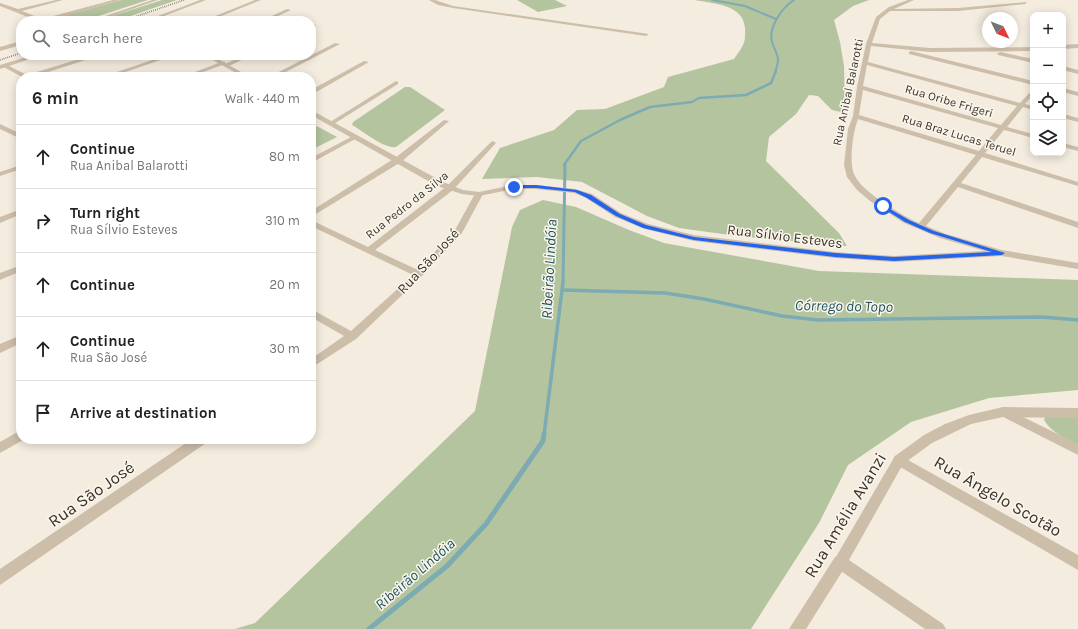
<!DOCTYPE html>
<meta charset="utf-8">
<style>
body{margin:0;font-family:Karla,sans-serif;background:#f6f6f6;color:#202124}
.controls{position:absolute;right:12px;top:12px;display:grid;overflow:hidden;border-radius:8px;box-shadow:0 2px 10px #0003}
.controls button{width:36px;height:36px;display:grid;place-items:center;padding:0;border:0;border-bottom:1px solid #e0e0e0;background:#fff;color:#202124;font:20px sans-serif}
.compass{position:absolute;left:982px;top:12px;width:36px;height:36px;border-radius:50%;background:#fff;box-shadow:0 2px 10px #0003;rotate:133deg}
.stop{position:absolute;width:12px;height:12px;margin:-9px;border:3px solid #2563eb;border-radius:50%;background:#fff}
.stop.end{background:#2563eb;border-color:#fff;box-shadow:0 1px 4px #0008}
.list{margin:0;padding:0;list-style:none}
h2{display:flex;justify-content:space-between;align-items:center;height:52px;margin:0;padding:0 16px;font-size:17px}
h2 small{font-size:13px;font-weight:400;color:#757577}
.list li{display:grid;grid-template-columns:26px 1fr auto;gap:12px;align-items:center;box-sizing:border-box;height:64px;padding:0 16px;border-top:1px solid #e0e0e0}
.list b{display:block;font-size:15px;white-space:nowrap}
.list p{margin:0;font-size:13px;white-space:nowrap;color:#757577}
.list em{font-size:13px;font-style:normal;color:#757577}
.icon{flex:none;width:22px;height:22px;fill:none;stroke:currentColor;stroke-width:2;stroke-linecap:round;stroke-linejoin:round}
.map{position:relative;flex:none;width:1078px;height:629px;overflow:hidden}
.search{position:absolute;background:#fff;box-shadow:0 2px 10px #0003;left:16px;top:16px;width:300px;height:44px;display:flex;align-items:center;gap:10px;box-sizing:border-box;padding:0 14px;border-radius:16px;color:#757577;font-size:15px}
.panel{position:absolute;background:#fff;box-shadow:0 2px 10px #0003;left:16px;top:72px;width:300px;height:372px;border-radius:16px}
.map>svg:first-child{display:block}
.green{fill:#b4c49e}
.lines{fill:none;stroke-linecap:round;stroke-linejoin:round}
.stream-far4{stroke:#7dabb3;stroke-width:2}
.stream-far3{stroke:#7dabb3;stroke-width:2.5}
.stream-far2{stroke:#7dabb3;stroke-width:3}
.stream-far1{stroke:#7dabb3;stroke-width:3.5}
.stream{stroke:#7dabb3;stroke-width:5}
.minor{fill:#cdbeaa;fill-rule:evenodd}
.tertiary{fill:#cdbeaa;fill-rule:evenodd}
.rail{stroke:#3a312a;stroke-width:1.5;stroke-dasharray:0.5 1.5;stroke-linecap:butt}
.route{fill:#2563eb}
.labels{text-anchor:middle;stroke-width:3;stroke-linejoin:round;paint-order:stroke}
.far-street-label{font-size:12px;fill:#3a312a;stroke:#fbf6ec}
.street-label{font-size:14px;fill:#3a312a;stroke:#fbf6ec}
.water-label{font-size:15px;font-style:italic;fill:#1d535e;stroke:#fbf6ec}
.near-street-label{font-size:17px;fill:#3a312a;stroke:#fbf6ec}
</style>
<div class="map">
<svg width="1078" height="629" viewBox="0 0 1078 629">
<rect width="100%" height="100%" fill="#f4ecdf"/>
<g class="green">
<polygon points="121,0 148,0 83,21 48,20"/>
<polygon points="162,0 177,0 116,21 97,21"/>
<polygon points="517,0 555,0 567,6 538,12"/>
<path d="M695 0H869L853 6 834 20 840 42 844 66 845 113 832 110 818 96 809 95 796 114 769 137 766 161 839 233 847 246 737 236 679 228 647 216 582 182 537 177 482 179 500 148 554 130 577 110 605 109 664 87 668 77 734 59C743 46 746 44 745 28 743 4 714 4 695 0Z"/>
<path d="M405 87H410L445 110 396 147C384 149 363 131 352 125L353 122Z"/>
<polygon points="311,123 337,137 311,150"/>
<polygon points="543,200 576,207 629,230 664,243 819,271 1078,280 1078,390 989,398 911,422 848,465 819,523 751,629 235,629 255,623 475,411 512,227 520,210"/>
<path d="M1046 415 1078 417V445C1065 438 1052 433 1044 420Z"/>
</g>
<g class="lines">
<g class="stream-far4">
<polyline points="712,0 745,6 776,19"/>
<path d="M775 72C781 56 777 57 772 42 768 27 782 8 794 0"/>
</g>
<polyline class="stream-far3" points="564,165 581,141 620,120 650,107 692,102 699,98 746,95 771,83 776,71"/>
<polyline class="stream-far2" points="563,283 565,164"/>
<g class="stream-far1">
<polyline points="563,290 665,293 704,299 782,316 818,320 1042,317 1078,320"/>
<polyline points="544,435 563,282"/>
</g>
<polyline class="stream" points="369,629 447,566 486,524 543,441 544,434"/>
<g class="minor">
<polygon points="56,0 63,0 22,11 42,19 113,0 120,0 47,21 38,21 0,6 0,3 18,9"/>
<polygon points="152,0 158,0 98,21 91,21"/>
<polygon points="200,0 206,0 151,21 145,21"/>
<polygon points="255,0 261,0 209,21 203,21"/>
<polygon points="429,0 435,0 453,6 649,34 646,36 453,8 438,5"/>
<path d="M908 0H914L894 9 958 8 1027 2 1025 4 958 11H890L880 19 872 43 930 48 1033 47V51L930 52 871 46 868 62 1020 103 1033 89V95L1025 104 1033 106V110L1023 107 1007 127 1033 134V138L1004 130 985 153 1078 182V186L982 157 961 183 1078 222V228L958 187 926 226 946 234 1005 251 1006 253 1002 256 940 238 904 223 870 201 857 190 847 177 844 165 848 129 853 116 857 87 866 44 876 17 889 7ZM867 65 1017 106 1001 125 863 86ZM863 90 998 128 979 151 859 115ZM858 119 976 155 919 223C903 216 862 192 855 176 848 163 853 132 858 119Z"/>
<polygon points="287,9 291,10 267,21 261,21"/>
<polygon points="312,24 316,25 311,28 311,25"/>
<polygon points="21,41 21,45 0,51 0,47"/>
<polygon points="335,43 340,44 276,77 269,77"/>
<polygon points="1078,44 1078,48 1063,49 1063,45"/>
<polygon points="911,51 1033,81 1033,85 909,54 909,52"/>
<polygon points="1000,52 1033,59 1033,63 998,55 997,54"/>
<polygon points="92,55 101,55 33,77 22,77 2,66 7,65 27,75"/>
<polygon points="167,55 175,55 111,77 102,77"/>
<polygon points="245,55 252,55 229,66 225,66 225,64 190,77 182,77 221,62 225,62 225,64"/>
<polygon points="364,61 369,62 311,95 311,90"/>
<polygon points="1063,66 1078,70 1078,74 1063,70"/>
<polygon points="396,81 398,82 398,84 332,125 327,124"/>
<polygon points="1063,88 1078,92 1078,96 1063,92"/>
<polygon points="1063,114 1078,118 1078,122 1063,118"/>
<polygon points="444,120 449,121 401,162 311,217 311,211 395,158"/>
<polygon points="0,124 21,134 21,139 0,129"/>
<polygon points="355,135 358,137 357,138 311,163 311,158"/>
<polygon points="493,141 496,143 495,144 453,190 375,250 418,270 455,230 476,192 482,192 483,194 462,233 422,276 356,339 311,368 311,359 344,336 311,317 311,309 351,331 413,275 311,226 311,220 368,247 447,186 491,142"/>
<polygon points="1063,143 1078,147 1078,151 1063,147"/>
<polygon points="21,165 21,169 0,176 0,172"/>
<polygon points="21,209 21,214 0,223 0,217"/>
<polygon points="21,265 21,271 0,280 0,273"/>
<polygon points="21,335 21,343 0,353 0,344"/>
<polygon points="1003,407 1078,444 1078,455 999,415 997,412 999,409"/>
<polygon points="21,430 21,439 25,439 0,453 0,442"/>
<polygon points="192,439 208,439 206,443 0,585 0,569"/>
<polygon points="899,455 1078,555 1078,570 895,464 893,460 895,456"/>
<polygon points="840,555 845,557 847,562 845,567 806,629 789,629 835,557"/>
</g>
<g class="tertiary">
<polygon points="33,55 42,55 0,69 0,65"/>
<polygon points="204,55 211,55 250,77 243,77"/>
<polygon points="311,110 443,182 463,190 479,192 514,185 536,185 575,189 592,194 621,213 648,224 694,235 835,252 894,256 1002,250 1078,263 1078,269 1002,256 894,262 835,258 694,241 645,229 615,217 586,198 574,193 536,189 514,189 479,196 462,194 437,186 311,115"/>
<polygon points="1003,407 1078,408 1078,418 1003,417 971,424 932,443 903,464 849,560 943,624 946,629 925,629 835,567 833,562 895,456 924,435 945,424 969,415"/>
</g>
<g class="rail">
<polyline points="123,21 184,0"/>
<polyline points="0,60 21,53"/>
</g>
</g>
<polygon class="route" points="514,185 536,185 577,190 591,195 620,214 646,225 694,237 835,253 894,257 992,252 930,233 905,222 881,207 881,205 883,205 909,220 934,231 1005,253 1002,255 894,261 835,257 694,240 643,228 616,216 587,198 575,192 536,188 512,188 512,186"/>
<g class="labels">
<g class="far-street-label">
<text transform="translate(848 92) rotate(-78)" y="4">Rua Anibal Balarotti</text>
<text transform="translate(949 101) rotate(16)" y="4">Rua Oribe Frigeri</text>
<text transform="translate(959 135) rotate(17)" y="4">Rua Braz Lucas Teruel</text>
<text transform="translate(407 205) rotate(-38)" y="4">Rua Pedro da Silva</text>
</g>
<g class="street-label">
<text transform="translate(785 236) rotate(7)" y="5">Rua Sílvio Esteves</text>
<text transform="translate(428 261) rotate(-47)" y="5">Rua São José</text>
</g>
<g class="water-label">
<text transform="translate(549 269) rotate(-87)" y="5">Ribeirão Lindóia</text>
<text transform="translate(844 306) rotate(1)" y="5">Córrego do Topo</text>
<text transform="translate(415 574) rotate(-41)" y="5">Ribeirão Lindóia</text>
</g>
<g class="near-street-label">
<text transform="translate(91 494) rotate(-35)" y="6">Rua São José</text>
<text transform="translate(998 496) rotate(30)" y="6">Rua Ângelo Scotão</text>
<text transform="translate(845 515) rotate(-59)" y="6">Rua Amélia Avanzi</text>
</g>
</g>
</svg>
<div class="controls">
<button>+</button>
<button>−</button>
<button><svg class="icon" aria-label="locate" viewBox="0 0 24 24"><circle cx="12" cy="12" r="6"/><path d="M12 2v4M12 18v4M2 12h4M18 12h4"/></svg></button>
<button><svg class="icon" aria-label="layers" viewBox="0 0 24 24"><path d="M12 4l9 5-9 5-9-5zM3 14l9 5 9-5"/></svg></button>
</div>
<svg class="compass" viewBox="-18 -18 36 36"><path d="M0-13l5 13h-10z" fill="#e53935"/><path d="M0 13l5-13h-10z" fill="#757577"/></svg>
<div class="stop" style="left:883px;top:206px"></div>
<div class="stop end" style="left:514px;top:187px"></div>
<div class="search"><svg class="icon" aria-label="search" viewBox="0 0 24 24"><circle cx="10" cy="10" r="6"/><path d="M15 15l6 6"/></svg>Search here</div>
<section class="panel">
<h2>6 min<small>Walk · 440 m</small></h2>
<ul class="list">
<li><svg class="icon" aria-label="ahead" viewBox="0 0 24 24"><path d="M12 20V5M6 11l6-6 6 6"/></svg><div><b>Continue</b><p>Rua Anibal Balarotti</p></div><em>80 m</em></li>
<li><svg class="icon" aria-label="right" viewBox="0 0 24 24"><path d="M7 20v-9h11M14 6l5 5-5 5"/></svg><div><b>Turn right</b><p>Rua Sílvio Esteves</p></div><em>310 m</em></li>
<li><svg class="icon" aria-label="ahead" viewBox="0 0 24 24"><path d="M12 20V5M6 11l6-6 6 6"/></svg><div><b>Continue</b></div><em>20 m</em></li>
<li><svg class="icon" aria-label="ahead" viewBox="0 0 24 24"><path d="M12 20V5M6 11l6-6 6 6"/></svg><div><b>Continue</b><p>Rua São José</p></div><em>30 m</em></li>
<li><svg class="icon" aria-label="arrive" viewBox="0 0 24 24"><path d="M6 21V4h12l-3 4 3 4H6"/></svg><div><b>Arrive at destination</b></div></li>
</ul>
</section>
</div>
